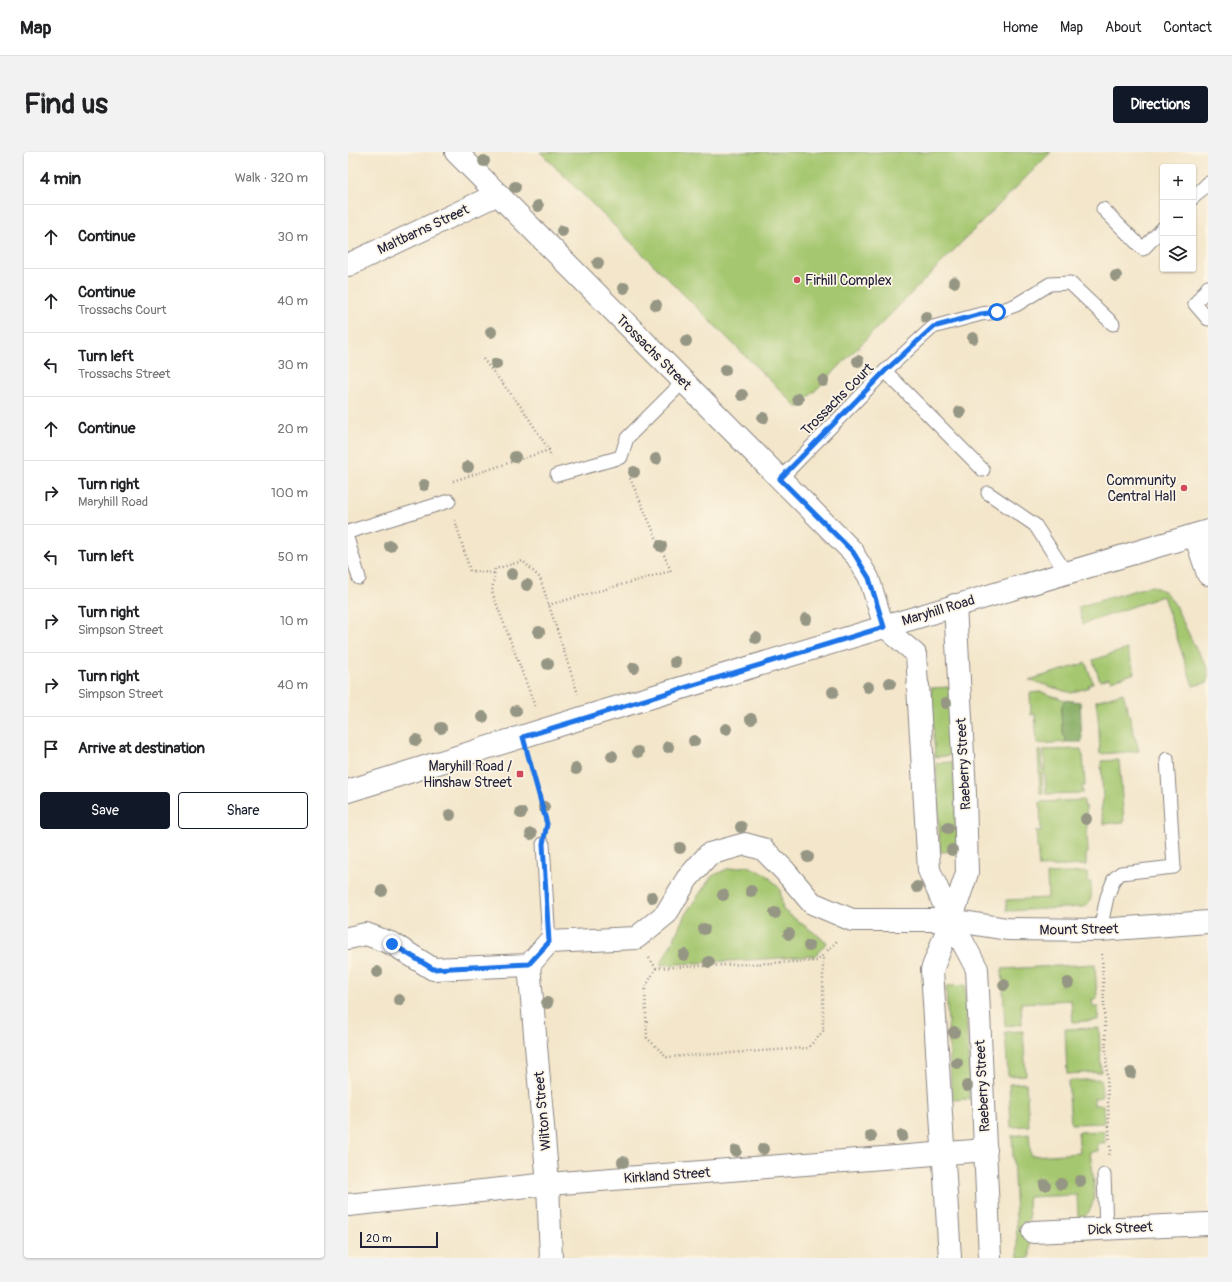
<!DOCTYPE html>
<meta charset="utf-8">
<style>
body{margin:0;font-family:Pangolin,sans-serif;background:#f2f2f2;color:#202124}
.controls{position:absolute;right:12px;top:12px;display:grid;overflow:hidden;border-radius:4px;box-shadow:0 1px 3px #0004}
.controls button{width:36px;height:36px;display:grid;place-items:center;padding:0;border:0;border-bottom:1px solid #e0e0e0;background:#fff;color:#202124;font:20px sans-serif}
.scale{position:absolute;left:12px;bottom:10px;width:78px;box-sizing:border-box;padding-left:4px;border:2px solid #22223b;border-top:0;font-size:11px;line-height:14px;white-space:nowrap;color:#22223b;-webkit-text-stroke:3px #fcf5e5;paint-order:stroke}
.stop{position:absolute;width:12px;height:12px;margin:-9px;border:3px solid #1a73e8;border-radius:50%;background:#fff}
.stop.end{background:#1a73e8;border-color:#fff;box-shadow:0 1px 4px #0008}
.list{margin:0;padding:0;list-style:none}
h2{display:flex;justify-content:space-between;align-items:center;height:52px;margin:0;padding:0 16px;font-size:17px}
h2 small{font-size:13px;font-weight:400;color:#757577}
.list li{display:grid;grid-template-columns:26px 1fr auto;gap:12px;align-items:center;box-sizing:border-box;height:64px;padding:0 16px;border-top:1px solid #e0e0e0}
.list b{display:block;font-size:15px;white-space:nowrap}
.list p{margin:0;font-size:13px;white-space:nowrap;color:#757577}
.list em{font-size:13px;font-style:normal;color:#757577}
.actions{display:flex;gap:8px;padding:12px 16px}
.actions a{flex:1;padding:9px 0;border:1px solid #111827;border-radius:4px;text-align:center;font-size:14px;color:#111827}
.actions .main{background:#111827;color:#fff}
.icon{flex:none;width:22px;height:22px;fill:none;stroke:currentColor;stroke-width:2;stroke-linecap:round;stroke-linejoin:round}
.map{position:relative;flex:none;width:860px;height:1106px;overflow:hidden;border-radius:4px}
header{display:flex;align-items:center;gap:24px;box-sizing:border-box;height:56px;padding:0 20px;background:#fff;border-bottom:1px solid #e0e0e0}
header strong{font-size:19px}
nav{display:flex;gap:22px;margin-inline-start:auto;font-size:14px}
.intro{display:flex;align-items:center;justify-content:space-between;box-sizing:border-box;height:96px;padding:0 24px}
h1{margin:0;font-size:28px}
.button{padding:10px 18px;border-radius:4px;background:#111827;color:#fff;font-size:14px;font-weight:700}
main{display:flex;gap:24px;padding:0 24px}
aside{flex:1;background:#fff;border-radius:4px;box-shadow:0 1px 3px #0004}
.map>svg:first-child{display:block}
.green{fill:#a5c770;stroke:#647456}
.forest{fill:#84ac62;stroke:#53674e}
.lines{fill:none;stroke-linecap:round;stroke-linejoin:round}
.service-casing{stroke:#8a8482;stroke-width:15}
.pedestrian-casing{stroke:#8a8482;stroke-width:22}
.minor-casing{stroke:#8a8482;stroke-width:24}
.tertiary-casing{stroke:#8a8482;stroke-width:24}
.path{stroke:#8a8482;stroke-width:2.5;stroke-dasharray:1 3;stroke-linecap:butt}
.service{stroke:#fff;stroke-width:13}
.pedestrian{stroke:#fff;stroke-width:20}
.minor{stroke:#fff;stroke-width:22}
.tertiary{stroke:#fff;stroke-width:22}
.tree{fill:#969684}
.route{stroke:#1a73e8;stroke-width:5}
.poi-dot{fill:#d1495b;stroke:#fcf5e5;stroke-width:1.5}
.labels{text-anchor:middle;stroke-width:3.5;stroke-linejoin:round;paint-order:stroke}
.street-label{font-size:14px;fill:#22223b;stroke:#fcf5e5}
.poi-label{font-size:14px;fill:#22223b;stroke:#fcf5e5;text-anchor:end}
</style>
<header>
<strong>Map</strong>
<nav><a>Home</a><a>Map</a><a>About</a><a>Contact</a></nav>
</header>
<div class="intro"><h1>Find us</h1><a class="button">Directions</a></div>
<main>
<aside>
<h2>4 min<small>Walk · 320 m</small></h2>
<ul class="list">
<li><svg class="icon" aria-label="ahead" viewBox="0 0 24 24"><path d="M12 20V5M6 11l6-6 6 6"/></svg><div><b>Continue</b></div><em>30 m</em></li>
<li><svg class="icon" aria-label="ahead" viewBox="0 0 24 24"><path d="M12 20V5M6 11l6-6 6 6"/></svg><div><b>Continue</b><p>Trossachs Court</p></div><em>40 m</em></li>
<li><svg class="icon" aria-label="left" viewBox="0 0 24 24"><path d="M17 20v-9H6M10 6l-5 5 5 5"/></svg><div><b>Turn left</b><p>Trossachs Street</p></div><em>30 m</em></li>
<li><svg class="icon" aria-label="ahead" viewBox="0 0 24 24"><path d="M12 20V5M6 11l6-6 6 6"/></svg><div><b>Continue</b></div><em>20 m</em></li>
<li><svg class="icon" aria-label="right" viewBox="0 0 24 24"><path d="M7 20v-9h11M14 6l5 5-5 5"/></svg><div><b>Turn right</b><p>Maryhill Road</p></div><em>100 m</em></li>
<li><svg class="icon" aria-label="left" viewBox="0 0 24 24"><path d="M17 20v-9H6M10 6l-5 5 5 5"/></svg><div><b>Turn left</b></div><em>50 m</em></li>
<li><svg class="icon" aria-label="right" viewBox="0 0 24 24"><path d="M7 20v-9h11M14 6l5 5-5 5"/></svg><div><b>Turn right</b><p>Simpson Street</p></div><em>10 m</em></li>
<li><svg class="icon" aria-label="right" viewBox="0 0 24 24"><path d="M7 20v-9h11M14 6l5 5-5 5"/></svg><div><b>Turn right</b><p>Simpson Street</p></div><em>40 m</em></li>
<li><svg class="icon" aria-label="arrive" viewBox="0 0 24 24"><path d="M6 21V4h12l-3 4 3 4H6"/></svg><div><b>Arrive at destination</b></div></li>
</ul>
<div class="actions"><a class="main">Save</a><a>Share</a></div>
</aside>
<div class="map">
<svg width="860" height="1106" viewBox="0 0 860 1106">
<rect width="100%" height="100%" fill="#fcf5e5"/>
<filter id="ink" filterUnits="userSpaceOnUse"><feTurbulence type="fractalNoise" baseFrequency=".025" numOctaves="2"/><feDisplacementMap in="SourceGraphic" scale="8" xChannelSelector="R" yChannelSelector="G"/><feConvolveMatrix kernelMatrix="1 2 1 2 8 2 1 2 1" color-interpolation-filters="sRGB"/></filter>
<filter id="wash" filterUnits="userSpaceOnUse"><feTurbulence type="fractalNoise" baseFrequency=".012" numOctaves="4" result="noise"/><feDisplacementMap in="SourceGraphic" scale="16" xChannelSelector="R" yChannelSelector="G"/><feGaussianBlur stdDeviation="0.9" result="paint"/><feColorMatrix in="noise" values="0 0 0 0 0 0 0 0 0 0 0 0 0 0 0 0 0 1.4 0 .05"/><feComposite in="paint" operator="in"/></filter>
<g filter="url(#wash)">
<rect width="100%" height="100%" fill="#f3e6ca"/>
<g class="green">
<polygon points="192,0 703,0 450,256"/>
<polygon points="805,434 817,440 826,451 847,495 860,516 860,530 845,534 815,444 735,472 730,455 798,435"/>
<polygon points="779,497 787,521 763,529 761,526 752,529 745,508"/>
<polygon points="738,511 745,531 740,533 741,535 723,541 681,528"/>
<polygon points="601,535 605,603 587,605 583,536"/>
<path d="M693 540 717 548C717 549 714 553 714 554 712 561 714 585 719 590L689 592 687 562 683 563 682 541Z"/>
<path d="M775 541 791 599 752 602C751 584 751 567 748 549Z"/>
<polygon points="733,597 734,603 735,603 737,634 734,634 735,641 698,642 697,622 694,622 695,642 692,643 690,599 693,598 694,618 697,618 696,598"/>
<polygon points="771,608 776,670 756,672 753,658 755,648 753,609"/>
<polygon points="605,610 610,699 592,700 588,611"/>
<polygon points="736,648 736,654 738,654 740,701 738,702 738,713 691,715 688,679 693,679 692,650"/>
<polygon points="399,714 418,722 432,737 435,758 479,790 467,804 312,813 326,787 336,764 364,724 379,717"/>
<path d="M739 720 740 730H743C743 740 746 750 735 755L659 759 658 748 700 746 699 722Z"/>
<polygon points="747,812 749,847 744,847 745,855 750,855 750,868 725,870 723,848 673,851 674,872 657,874 654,817"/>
<polygon points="617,833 622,947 604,948 598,834"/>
<polygon points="751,876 753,920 719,922 717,877"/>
<polygon points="675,879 678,923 660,924 657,880"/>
<polygon points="753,927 754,945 746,946 746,953 755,953 756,971 723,972 720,929"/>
<polygon points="678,931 681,974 663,975 661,932"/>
<path d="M756 979 757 991H750V999L742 1000C744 1017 754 1060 732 1066L730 1064 729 1043 680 1045 681 1068 675 1074V1084L682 1090V1106H670L664 984 681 982 683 1004 732 1001 730 980Z"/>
</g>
<path class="forest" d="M717 548 732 550 734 590H719C714 585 712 561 714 554 714 552 716 549 717 548Z"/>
</g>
<g filter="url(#ink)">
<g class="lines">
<g class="service-casing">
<g id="service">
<polyline points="845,46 860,31"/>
<polyline points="755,57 795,97 815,76"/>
<polyline points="860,135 847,152 860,167"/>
<polyline points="537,219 585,175 633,162 649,160 668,153 702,132 722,131 765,172"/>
<polyline points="209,323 273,305 279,286 335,230"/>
<polyline points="432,327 537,219 635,318"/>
<polyline points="640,341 687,373 718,421"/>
<polyline points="0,380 101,349"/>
<polyline points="0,389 11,426"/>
<polyline points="195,692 201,790"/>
<polyline points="752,778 759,745 766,727 773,721 826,715 819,607"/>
<polyline points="756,1023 758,1076"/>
</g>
</g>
<g class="pedestrian-casing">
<polyline id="pedestrian" points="505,400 521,426 536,475 568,502 570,534"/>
</g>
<g class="minor-casing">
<g id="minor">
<polyline points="108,0 505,400"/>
<polyline points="0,113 150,42"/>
<polyline points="570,534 581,718 603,768 629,817 642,1106"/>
<polyline points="0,786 18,782 45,792 85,817 181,813 201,790 288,786 318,762 339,727 361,702 397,692 415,697 436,718 464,751 504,768 603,768 659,777 752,778 860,770"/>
<polyline points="181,813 200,1032 203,1106"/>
<polyline points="0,1053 200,1032 638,998"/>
<polyline points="685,1080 860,1072"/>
<polyline points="602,1106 584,818 603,768 619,721 617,641 607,453"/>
</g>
</g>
<g class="tertiary-casing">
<g id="tertiary">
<polyline points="847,383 860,422"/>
<polyline points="0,639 237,565 536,475 860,379"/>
</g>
</g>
<g class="path">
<polyline points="135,207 174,256 201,298"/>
<polyline points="105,329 201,298 203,305"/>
<polyline points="107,368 122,419 146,421"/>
<polyline points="200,453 323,419 281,324"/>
<polyline points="187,554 144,440 147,417 175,409 192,426 230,542"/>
<polyline points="182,607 199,672"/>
<polyline points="754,802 762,998 761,1005"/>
<polyline points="301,806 308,816 469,809 490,788"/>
<polyline points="308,816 297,836 299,886 319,905 460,896 475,879 475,804"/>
</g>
<use href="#service" class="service"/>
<use href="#pedestrian" class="pedestrian"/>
<use href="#minor" class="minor"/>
<use href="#tertiary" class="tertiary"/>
</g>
<g class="tree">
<circle cx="136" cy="9" r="6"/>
<circle cx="167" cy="35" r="6"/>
<circle cx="190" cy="54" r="6"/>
<circle cx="214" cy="79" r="6"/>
<circle cx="250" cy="111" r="6"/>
<circle cx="768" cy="124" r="6"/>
<circle cx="606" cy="130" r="6"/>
<circle cx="276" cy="136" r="6"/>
<circle cx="308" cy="153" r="6"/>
<circle cx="578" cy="165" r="6"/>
<circle cx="143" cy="180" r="6"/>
<circle cx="625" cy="186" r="6"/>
<circle cx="338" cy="189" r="6"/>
<circle cx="510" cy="209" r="6"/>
<circle cx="148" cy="212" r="6"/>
<circle cx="377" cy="218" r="6"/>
<circle cx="475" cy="229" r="6"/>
<circle cx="394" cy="243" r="6"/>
<circle cx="450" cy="247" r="6"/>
<circle cx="612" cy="260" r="6"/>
<circle cx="415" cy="266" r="6"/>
<circle cx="167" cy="305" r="6"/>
<circle cx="308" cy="307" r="6"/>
<circle cx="120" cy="315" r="6"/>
<circle cx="286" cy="320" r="6"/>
<circle cx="76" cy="333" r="6"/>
<circle cx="42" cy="394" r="6"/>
<circle cx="313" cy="394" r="6"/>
<circle cx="164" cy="422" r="6"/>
<circle cx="179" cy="433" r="6"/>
<circle cx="458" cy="467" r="6"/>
<circle cx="191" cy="480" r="6"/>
<circle cx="408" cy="486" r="6"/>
<circle cx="327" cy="510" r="6"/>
<circle cx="200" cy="512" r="6"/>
<circle cx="286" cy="516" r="6"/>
<circle cx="542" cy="531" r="6"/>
<circle cx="520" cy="535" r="6"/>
<circle cx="485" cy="540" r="6"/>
<circle cx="598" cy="551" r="6"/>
<circle cx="168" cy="559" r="6"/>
<circle cx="135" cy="565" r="6"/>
<circle cx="403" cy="567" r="6"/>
<circle cx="93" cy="576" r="6"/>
<circle cx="378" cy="577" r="6"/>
<circle cx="68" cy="588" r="6"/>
<circle cx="346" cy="589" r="6"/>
<circle cx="320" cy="595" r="6"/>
<circle cx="290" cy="600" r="6"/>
<circle cx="264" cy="604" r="6"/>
<circle cx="228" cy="617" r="6"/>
<circle cx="196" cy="655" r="6"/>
<circle cx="173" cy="661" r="6"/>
<circle cx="102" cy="663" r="6"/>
<circle cx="738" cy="667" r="6"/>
<circle cx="393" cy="675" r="6"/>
<circle cx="600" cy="676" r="6"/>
<circle cx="183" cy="682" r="6"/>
<circle cx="332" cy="696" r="6"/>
<circle cx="604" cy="698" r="6"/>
<circle cx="460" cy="705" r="6"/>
<circle cx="569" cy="735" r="6"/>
<circle cx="34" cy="739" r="6"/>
<circle cx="403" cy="739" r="6"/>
<circle cx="375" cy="743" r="6"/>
<circle cx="304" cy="745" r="6"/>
<circle cx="427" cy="761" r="6"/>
<circle cx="356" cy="777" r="6"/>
<circle cx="441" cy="782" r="6"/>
<circle cx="461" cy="794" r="6"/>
<circle cx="336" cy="803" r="6"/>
<circle cx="361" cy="810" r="6"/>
<circle cx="29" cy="820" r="6"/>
<circle cx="720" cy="831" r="6"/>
<circle cx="656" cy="833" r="6"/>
<circle cx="51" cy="848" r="6"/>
<circle cx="199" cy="851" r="6"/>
<circle cx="606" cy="880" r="6"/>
<circle cx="609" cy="911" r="6"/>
<circle cx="783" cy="921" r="6"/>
<circle cx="619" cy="934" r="6"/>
<circle cx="523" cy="984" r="6"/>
<circle cx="554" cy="984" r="6"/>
<circle cx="415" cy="997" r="6"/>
<circle cx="388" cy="999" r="6"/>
<circle cx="275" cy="1010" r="6"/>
<circle cx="732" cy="1029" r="6"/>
<circle cx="713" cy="1032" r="6"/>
<circle cx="697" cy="1033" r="6"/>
</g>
</g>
<g class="lines" filter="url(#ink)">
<polyline class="route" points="44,792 85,817 181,812 201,790 195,692 199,672 175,585 536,475 521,426 505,400 432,327 537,219 585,175 633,162 649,160"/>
</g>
<g class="poi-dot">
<circle cx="449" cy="128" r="4"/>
<circle cx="836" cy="336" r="4"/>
<rect x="168" y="618" width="8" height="8" rx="2"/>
</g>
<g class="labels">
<g class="street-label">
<text transform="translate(75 77) rotate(-25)" y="5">Maltbarns Street</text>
<text transform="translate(306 200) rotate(45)" y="5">Trossachs Street</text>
<text transform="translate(489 247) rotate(-45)" y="5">Trossachs Court</text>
<text transform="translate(590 458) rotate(-17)" y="5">Maryhill Road</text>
<text transform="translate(615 612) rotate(-93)" y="5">Raeberry Street</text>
<text transform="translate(731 777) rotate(-1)" y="5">Mount Street</text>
<text transform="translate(634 934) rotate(-93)" y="5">Raeberry Street</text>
<text transform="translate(194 959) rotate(-95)" y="5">Wilton Street</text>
<text transform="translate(319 1023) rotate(-4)" y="5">Kirkland Street</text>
<text transform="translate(772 1076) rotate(-3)" y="5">Dick Street</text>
</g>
<g class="poi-label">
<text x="457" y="133" text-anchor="start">Firhill Complex</text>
<text x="828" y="333">Community<tspan x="828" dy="16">Central Hall</tspan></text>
<text x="164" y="619">Maryhill Road /<tspan x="164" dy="16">Hinshaw Street</tspan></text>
</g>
</g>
</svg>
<div class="controls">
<button>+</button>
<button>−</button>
<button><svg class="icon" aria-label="layers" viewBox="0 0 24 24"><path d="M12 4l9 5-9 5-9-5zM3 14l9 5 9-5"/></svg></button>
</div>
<div class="scale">20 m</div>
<div class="stop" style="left:649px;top:160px"></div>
<div class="stop end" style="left:44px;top:792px"></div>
</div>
</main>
